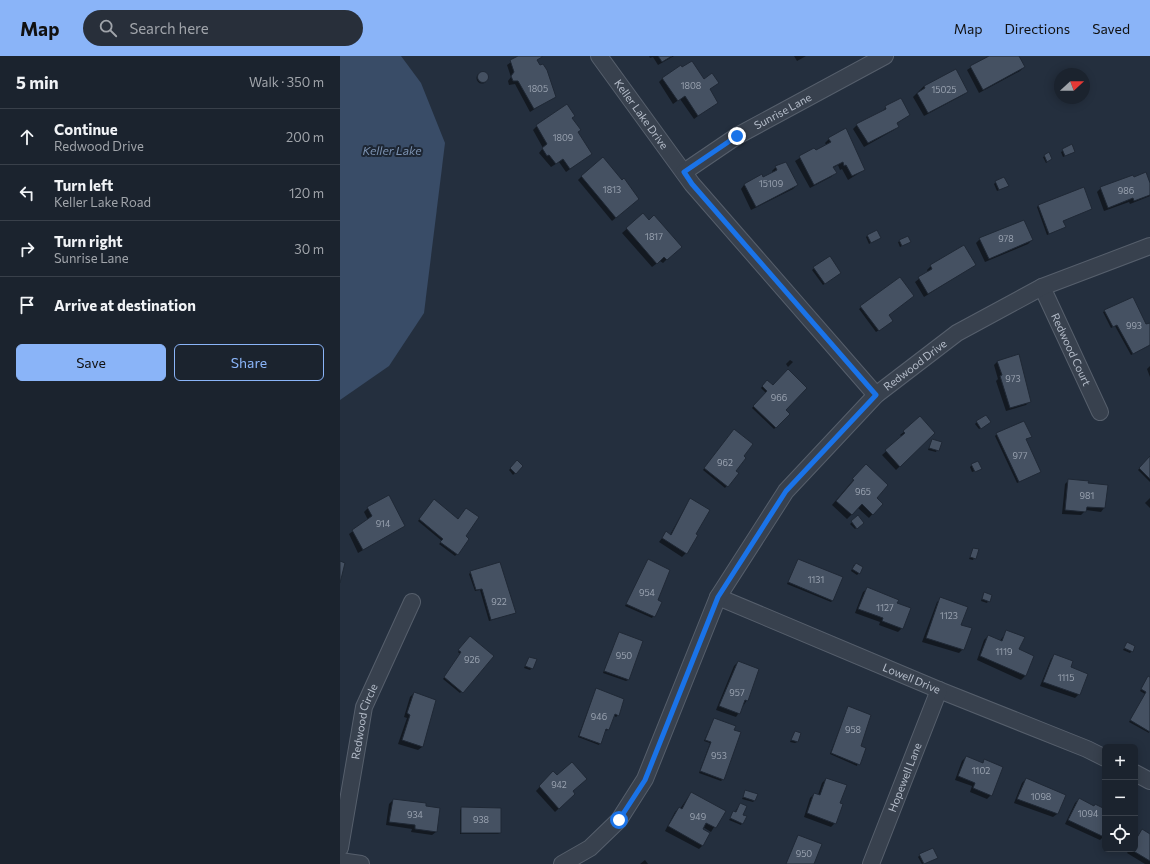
<!DOCTYPE html>
<meta charset="utf-8">
<style>
body{margin:0;font-family:Commissioner,sans-serif;background:#282f3a;color:#f1f3f6}
.controls{position:absolute;right:12px;bottom:12px;display:grid;overflow:hidden;border-radius:6px;box-shadow:0 2px 10px #0003}
.controls button{width:36px;height:36px;display:grid;place-items:center;padding:0;border:0;border-bottom:1px solid #39404a;background:#1b232e;color:#f1f3f6;font:20px sans-serif}
.compass{position:absolute;left:714px;top:12px;width:36px;height:36px;border-radius:50%;background:#1b232e;box-shadow:0 2px 10px #0003;rotate:69deg}
.stop{position:absolute;width:12px;height:12px;margin:-9px;border:3px solid #1a73e8;border-radius:50%;background:#fff}
.stop.end{background:#1a73e8;border-color:#fff;box-shadow:0 1px 4px #0008}
.list{margin:0;padding:0;list-style:none}
h2{display:flex;justify-content:space-between;align-items:center;height:52px;margin:0;padding:0 16px;font-size:17px}
h2 small{font-size:13px;font-weight:400;color:#a0a4aa}
.list li{display:grid;grid-template-columns:26px 1fr auto;gap:12px;align-items:center;box-sizing:border-box;height:56px;padding:0 16px;border-top:1px solid #39404a}
.list b{display:block;font-size:15px;white-space:nowrap}
.list p{margin:0;font-size:13px;white-space:nowrap;color:#a0a4aa}
.list em{font-size:13px;font-style:normal;color:#a0a4aa}
.actions{display:flex;gap:8px;padding:12px 16px}
.actions a{flex:1;padding:9px 0;border:1px solid #8ab4f8;border-radius:6px;text-align:center;font-size:14px;color:#8ab4f8}
.actions .main{background:#8ab4f8;color:#111}
.icon{flex:none;width:22px;height:22px;fill:none;stroke:currentColor;stroke-width:2;stroke-linecap:round;stroke-linejoin:round}
.map{position:relative;flex:none;width:810px;height:808px;overflow:hidden}
header{display:flex;align-items:center;gap:24px;box-sizing:border-box;height:56px;padding:0 20px;background:#8ab4f8;color:#111}
header strong{font-size:19px}
nav{display:flex;gap:22px;margin-inline-start:auto;font-size:14px}
.search{width:280px;height:36px;background:#282f3a;display:flex;align-items:center;gap:10px;box-sizing:border-box;padding:0 14px;border-radius:22px;color:#a0a4aa;font-size:15px}
main{display:flex}
aside{flex:1;background:#1b232e}
.map>svg:first-child{display:block}
.water{fill:#394c67}
.shadow{fill:#0007}
.building{fill:#455162;stroke:#1f2835}
.lines{fill:none;stroke-linecap:round;stroke-linejoin:round}
.minor-casing{stroke:#565f6c;stroke-width:18}
.minor{stroke:#38414e;stroke-width:16}
.route{stroke:#1a73e8;stroke-width:5}
.labels{text-anchor:middle;stroke-width:4;stroke-linejoin:round;paint-order:stroke}
.number-label{font-size:9px;fill:#98a1af}
.street-label{font-size:11px;fill:#b4bcc9;stroke:#1d2633}
.water-label{font-size:12px;font-style:italic;fill:#7c92b1;stroke:#1d2633}
</style>
<header>
<strong>Map</strong>
<div class="search"><svg class="icon" aria-label="search" viewBox="0 0 24 24"><circle cx="10" cy="10" r="6"/><path d="M15 15l6 6"/></svg>Search here</div>
<nav><a>Map</a><a>Directions</a><a>Saved</a></nav>
</header>
<main>
<aside>
<h2>5 min<small>Walk · 350 m</small></h2>
<ul class="list">
<li><svg class="icon" aria-label="ahead" viewBox="0 0 24 24"><path d="M12 20V5M6 11l6-6 6 6"/></svg><div><b>Continue</b><p>Redwood Drive</p></div><em>200 m</em></li>
<li><svg class="icon" aria-label="left" viewBox="0 0 24 24"><path d="M17 20v-9H6M10 6l-5 5 5 5"/></svg><div><b>Turn left</b><p>Keller Lake Road</p></div><em>120 m</em></li>
<li><svg class="icon" aria-label="right" viewBox="0 0 24 24"><path d="M7 20v-9h11M14 6l5 5-5 5"/></svg><div><b>Turn right</b><p>Sunrise Lane</p></div><em>30 m</em></li>
<li><svg class="icon" aria-label="arrive" viewBox="0 0 24 24"><path d="M6 21V4h12l-3 4 3 4H6"/></svg><div><b>Arrive at destination</b></div></li>
</ul>
<div class="actions"><a class="main">Save</a><a>Share</a></div>
</aside>
<div class="map">
<svg width="810" height="808" viewBox="0 0 810 808">
<rect width="100%" height="100%" fill="#242f3e"/>
<polygon class="water" points="0,0 61,0 81,27 105,87 84,257 49,310 0,344"/>
<g class="shadow">
<polygon points="180,0 201,0 197,5 215,40 190,56 175,28 169,29 168,25 171,21 167,9"/>
<polygon points="309,0 334,0 318,9 313,1 310,2"/>
<polygon points="454,0 466,0 457,5"/>
<polygon points="648,0 678,0 684,11 680,15 639,37 627,14"/>
<circle cx="142" cy="22" r="5.5"/>
<polygon points="323,22 369,34 377,46 354,63 340,43 333,48 319,26"/>
<polygon points="584,30 627,36 623,39 584,60 573,41"/>
<polygon points="546,51 569,59 556,68 558,70 554,74 524,91 513,73 517,69 542,56"/>
<polygon points="231,63 237,77 251,98 226,116 219,106 211,111 199,97 203,92 193,74 197,70"/>
<polygon points="489,83 524,114 508,124 502,113 500,114 498,109 493,112 495,117 491,121 470,132 455,105 474,93 475,96 487,90 485,87"/>
<polygon points="731,90 734,96 723,101 721,96"/>
<polygon points="705,100 711,103 706,107 703,101"/>
<polygon points="436,111 457,129 453,133 411,154 401,133 404,129 433,117 432,115"/>
<polygon points="242,120 293,147 272,165 238,124"/>
<polygon points="793,122 810,130 810,140 790,148 789,146 764,155 757,136 761,132"/>
<polygon points="656,126 666,131 657,135 654,128"/>
<polygon points="698,150 751,153 723,165 725,171 723,172 707,179 697,151"/>
<polygon points="303,159 336,194 323,207 320,205 312,211 282,177"/>
<polygon points="528,179 539,182 529,188 526,181"/>
<polygon points="640,183 692,184 688,188 645,206 636,187"/>
<polygon points="560,185 570,186 560,191 558,186"/>
<polygon points="489,201 498,218 483,229 472,214"/>
<polygon points="635,209 584,241 575,226 588,216 587,214 591,210"/>
<polygon points="559,222 548,259 550,266 536,276 519,253"/>
<polygon points="765,255 810,269 810,289 791,299 775,270 771,272 763,256"/>
<polygon points="450,304 453,306 448,311 446,308"/>
<polygon points="658,305 690,345 686,349 666,355 656,325 658,323 654,309"/>
<polygon points="810,310 810,321 807,313"/>
<polygon points="427,325 449,358 434,373 412,352 426,337 421,332"/>
<polygon points="637,366 648,368 639,373 635,368"/>
<polygon points="393,376 403,400 395,415 397,417 385,432 363,414"/>
<polygon points="564,376 594,377 556,414 542,399 562,381 560,379"/>
<polygon points="657,378 690,381 685,384 700,416 677,427 655,380"/>
<polygon points="592,384 600,387 596,396 588,394"/>
<polygon points="810,401 810,426 798,414"/>
<polygon points="177,406 182,410 173,419 169,414"/>
<polygon points="526,409 535,442 541,448 529,462 518,452 507,463 492,449"/>
<polygon points="632,409 640,413 632,416 630,411"/>
<polygon points="729,424 747,428 764,452 761,456 746,454 741,459 722,458 725,428"/>
<polygon points="810,442 810,452 805,447"/>
<polygon points="350,444 346,497 342,501 319,486 326,477 330,479 347,448"/>
<polygon points="92,446 117,498 115,500 99,488 102,485 78,465"/>
<polygon points="28,452 64,470 18,497 9,478 28,464 24,456"/>
<polygon points="518,461 523,466 515,473 510,468"/>
<polygon points="634,493 638,494 633,504 629,503"/>
<polygon points="308,504 317,545 321,547 312,562 285,550"/>
<polygon points="458,504 493,544 491,546 447,528"/>
<polygon points="514,509 519,517 517,519 511,515"/>
<polygon points="131,516 175,557 149,565 140,534 135,535 129,518"/>
<polygon points="527,533 556,547 562,572 558,576 539,569 540,566 515,557 523,536"/>
<polygon points="644,537 651,539 647,547 641,545"/>
<polygon points="601,543 620,569 623,593 619,597 582,586 597,546"/>
<polygon points="667,575 677,594 693,600 685,620 681,624 637,604 644,584 648,580 660,585"/>
<polygon points="279,577 288,624 286,625 263,617"/>
<polygon points="130,582 152,600 120,637 103,623 121,599 118,596"/>
<polygon points="786,589 792,595 790,597 783,594"/>
<polygon points="715,599 730,612 739,638 735,642 700,630 711,603"/>
<polygon points="189,602 192,612 190,614 184,612"/>
<polygon points="398,606 407,644 396,661 376,654 394,610"/>
<polygon points="808,621 810,622 809,677 789,666 805,638 800,635"/>
<polygon points="256,633 278,659 276,661 273,659 268,674 264,675 259,689 238,681"/>
<polygon points="74,637 82,691 78,694 58,688 67,662 64,661 70,641"/>
<polygon points="508,651 520,691 517,710 490,698"/>
<polygon points="373,665 383,723 381,725 359,717 370,687 364,685"/>
<polygon points="455,676 457,686 455,687 450,686"/>
<polygon points="626,701 642,707 644,705 651,739 647,743 630,736 632,730 615,724 622,705"/>
<polygon points="213,716 232,735 230,742 215,756 196,735"/>
<polygon points="486,723 499,748 495,767 491,771 464,761 470,742 474,738 478,739 482,727"/>
<polygon points="686,723 717,758 713,761 674,747 682,727"/>
<polygon points="406,735 414,745 413,746 402,743"/>
<polygon points="351,737 384,755 371,776 363,771 363,789 359,793 325,775 335,756 339,752 340,753"/>
<polygon points="739,743 765,755 765,784 762,782 760,784 725,768 735,747"/>
<polygon points="53,744 85,751 96,776 92,779 71,776 72,773 46,769 49,748"/>
<polygon points="399,750 402,759 405,761 401,769 389,764"/>
<polygon points="122,752 160,777 158,778 120,778 120,754"/>
<polygon points="802,774 810,780 810,808 805,808 787,797 790,793 795,793 795,784"/>
<polygon points="580,799 596,802 582,808 578,801"/>
<polygon points="305,804 308,808 300,808"/>
</g>
<g class="building">
<polygon points="178,0 202,0 202,1 197,4 200,9 203,8 207,14 216,41 194,53 178,25 173,25 171,20 174,16 170,4"/>
<polygon points="318,0 332,0 322,6"/>
<polygon points="649,0 679,0 685,11 643,34 630,10"/>
<polygon points="352,5 364,23 372,17 379,27 370,33 378,47 358,60 345,40 338,45 322,22 341,9 342,11"/>
<polygon points="616,13 628,36 588,57 577,37 585,32 584,30"/>
<circle cx="143" cy="21" r="5.5"/>
<polygon points="561,42 570,59 557,67 559,71 528,87 516,68 546,53 545,50"/>
<polygon points="227,48 235,60 232,62 241,74 238,76 252,98 230,113 223,103 216,108 209,99 207,100 202,92 207,88 196,69"/>
<polygon points="506,72 525,114 512,120 506,109 504,110 503,106 493,111 497,117 474,129 459,100 474,92 476,94 491,86 488,82"/>
<polygon points="732,88 735,96 725,100 722,93"/>
<polygon points="709,96 712,103 707,106 704,99"/>
<polygon points="263,101 282,124 284,122 299,143 276,162 241,120"/>
<polygon points="446,106 458,129 416,151 404,128 422,118 423,121 437,114 435,110"/>
<polygon points="806,116 810,127 810,139 794,145 793,142 768,152 760,131 793,119 794,121"/>
<polygon points="664,121 669,130 659,134 655,125"/>
<polygon points="744,131 752,153 723,165 726,171 709,178 698,149"/>
<polygon points="303,157 309,164 314,159 342,191 327,204 324,201 317,208 286,172"/>
<polygon points="684,164 693,184 649,203 639,182"/>
<polygon points="537,174 541,182 531,187 527,179"/>
<polygon points="568,180 571,186 562,190 559,184"/>
<polygon points="624,189 636,209 588,238 578,221 592,213 590,209"/>
<polygon points="490,200 501,217 485,228 473,211"/>
<polygon points="560,221 574,240 549,259 553,265 539,275 520,250"/>
<polygon points="793,241 806,268 810,267 810,289 793,298 777,269 773,271 764,254"/>
<polygon points="679,298 691,346 670,352 660,320 662,319 657,305"/>
<polygon points="448,313 467,332 446,354 450,358 436,372 413,350 427,335 422,330 427,324 433,329"/>
<polygon points="646,359 651,366 641,373 636,365"/>
<polygon points="580,360 595,377 560,411 545,394 565,377 563,375"/>
<polygon points="684,365 692,381 686,383 701,416 679,426 656,377"/>
<polygon points="394,373 413,388 404,400 406,402 396,415 399,417 388,431 364,412"/>
<polygon points="592,383 602,386 599,395 589,392"/>
<polygon points="810,400 810,423 799,412"/>
<polygon points="177,404 183,410 176,418 170,412"/>
<polygon points="638,405 642,413 635,416 631,408"/>
<polygon points="526,408 548,429 537,442 543,448 533,459 522,448 512,459 496,445 514,424 512,423"/>
<polygon points="728,423 749,425 748,427 768,429 765,452 747,451 746,456 725,454"/>
<polygon points="49,439 65,470 23,494 12,474 32,460 27,451"/>
<polygon points="350,442 370,454 356,478 358,479 347,498 322,482 326,475 331,479"/>
<polygon points="94,443 118,463 126,452 139,461 126,480 129,483 118,499 100,486 103,483 79,463"/>
<polygon points="518,459 524,467 517,473 511,465"/>
<polygon points="633,492 639,493 636,503 630,501"/>
<polygon points="308,503 330,514 318,544 322,546 315,561 286,548"/>
<polygon points="458,503 503,521 493,545 448,526"/>
<polygon points="0,505 5,507 0,527"/>
<polygon points="160,506 176,557 151,564 142,533 136,534 130,515"/>
<polygon points="516,507 523,511 520,518 512,513"/>
<polygon points="527,531 559,544 557,547 571,552 563,573 542,565 543,562 518,553"/>
<polygon points="644,536 652,539 650,546 642,543"/>
<polygon points="600,541 628,551 621,569 632,572 624,594 586,582"/>
<polygon points="666,574 685,581 679,593 694,600 686,620 640,600 648,579 662,585"/>
<polygon points="279,576 303,585 289,624 264,615"/>
<polygon points="130,580 154,600 123,637 104,621 121,596 118,594"/>
<polygon points="787,586 795,590 793,596 784,592"/>
<polygon points="714,598 733,605 731,611 748,618 740,639 703,626"/>
<polygon points="189,601 197,603 193,613 185,610"/>
<polygon points="398,605 419,613 408,645 405,644 400,658 379,650"/>
<polygon points="808,620 810,621 810,676 790,664 806,636 801,633"/>
<polygon points="256,632 284,643 279,660 275,658 269,674 266,673 261,688 239,680"/>
<polygon points="74,636 96,644 83,691 62,684 70,659 67,657"/>
<polygon points="508,650 531,659 521,690 526,692 520,709 491,697"/>
<polygon points="374,662 396,670 394,674 401,676 384,724 360,715 371,686 365,684"/>
<polygon points="455,675 461,677 458,686 451,684"/>
<polygon points="626,700 643,707 644,703 663,711 652,740 633,732 635,727 618,720"/>
<polygon points="232,706 247,723 233,735 235,738 219,753 199,730 213,715 217,719"/>
<polygon points="486,722 507,729 500,747 503,748 496,768 467,757 474,737 480,739"/>
<polygon points="686,722 726,739 718,758 677,743"/>
<polygon points="405,734 418,738 415,745 403,741"/>
<polygon points="351,736 386,755 376,772 366,767 363,773 370,777 363,790 328,770 339,751 342,753"/>
<polygon points="739,742 754,750 755,748 765,753 764,781 728,764"/>
<polygon points="53,743 86,747 86,750 100,752 97,776 75,773 75,769 49,766"/>
<polygon points="400,747 407,750 403,759 407,760 403,768 390,762 393,755 396,756"/>
<polygon points="121,751 161,752 161,777 121,777"/>
<polygon points="802,773 810,778 810,805 790,793 795,793 795,785"/>
<polygon points="458,779 482,788 474,808 446,808"/>
<polygon points="593,792 598,802 584,808 579,798"/>
</g>
<g class="lines">
<g class="minor-casing">
<g id="minor">
<path id="s1" d="M259 0 352 128 536 339"/>
<path id="s2" d="M344 116 397 80 545 0"/>
<path id="s3" d="M702 231 760 356"/>
<path id="s4" d="M378 541 599 634 747 693 765 702"/>
<polyline points="795,717 810,725"/>
<path id="s5" d="M0 792 24 651 72 546"/>
<polyline points="0,805 21,808"/>
<path id="s6" d="M222 808 250 792 279 764 305 723 378 541 446 435 536 339 617 277 702 231 810 190"/>
<path id="s7" d="M531 808 599 634"/>
</g>
</g>
<use href="#minor" class="minor"/>
</g>
<g class="lines">
<polyline class="route" points="279,764 305,724 378,541 446,435 536,339 352,128 344,116 397,80"/>
</g>
<g class="labels">
<g class="number-label">
<text x="351" y="33">1808</text>
<text x="198" y="36">1805</text>
<text x="604" y="37">15025</text>
<text x="223" y="85">1809</text>
<text x="431" y="131">15109</text>
<text x="272" y="137">1813</text>
<text x="786" y="138">986</text>
<text x="314" y="184">1817</text>
<text x="666" y="186">978</text>
<text x="794" y="273">993</text>
<text x="673" y="326">973</text>
<text x="439" y="345">966</text>
<text x="680" y="403">977</text>
<text x="385" y="410">962</text>
<text x="523" y="439">965</text>
<text x="747" y="443">981</text>
<text x="43" y="471">914</text>
<text x="476" y="527">1131</text>
<text x="307" y="540">954</text>
<text x="159" y="549">922</text>
<text x="545" y="555">1127</text>
<text x="609" y="563">1123</text>
<text x="664" y="599">1119</text>
<text x="284" y="603">950</text>
<text x="132" y="607">926</text>
<text x="726" y="625">1115</text>
<text x="397" y="640">957</text>
<text x="259" y="664">946</text>
<text x="513" y="677">958</text>
<text x="379" y="703">953</text>
<text x="641" y="718">1102</text>
<text x="219" y="732">942</text>
<text x="701" y="744">1098</text>
<text x="748" y="761">1094</text>
<text x="75" y="762">934</text>
<text x="358" y="764">949</text>
<text x="141" y="767">938</text>
<text x="464" y="801">950</text>
</g>
<g class="street-label">
<text dy="4" stroke="none"><textPath href="#s2" startOffset="116">Sunrise Lane</textPath></text>
<text dy="4" stroke="none"><textPath href="#s1" startOffset="72">Keller Lake Drive</textPath></text>
<text dy="4" stroke="none"><textPath href="#s3" startOffset="69">Redwood Court</textPath></text>
<text dy="4" stroke="none"><textPath href="#s6" startOffset="624">Redwood Drive</textPath></text>
<text dy="4" stroke="none"><textPath href="#s4" startOffset="210">Lowell Drive</textPath></text>
<text dy="4" stroke="none"><textPath href="#s5" startOffset="129">Redwood Circle</textPath></text>
<text dy="4" stroke="none"><textPath href="#s7" startOffset="93">Hopewell Lane</textPath></text>
</g>
<g class="water-label">
<text x="52" y="99">Keller Lake</text>
</g>
</g>
</svg>
<div class="controls">
<button>+</button>
<button>−</button>
<button><svg class="icon" aria-label="locate" viewBox="0 0 24 24"><circle cx="12" cy="12" r="6"/><path d="M12 2v4M12 18v4M2 12h4M18 12h4"/></svg></button>
</div>
<svg class="compass" viewBox="-18 -18 36 36"><path d="M0-13l5 13h-10z" fill="#e53935"/><path d="M0 13l5-13h-10z" fill="#a0a4aa"/></svg>
<div class="stop" style="left:279px;top:764px"></div>
<div class="stop end" style="left:397px;top:80px"></div>
</div>
</main>
